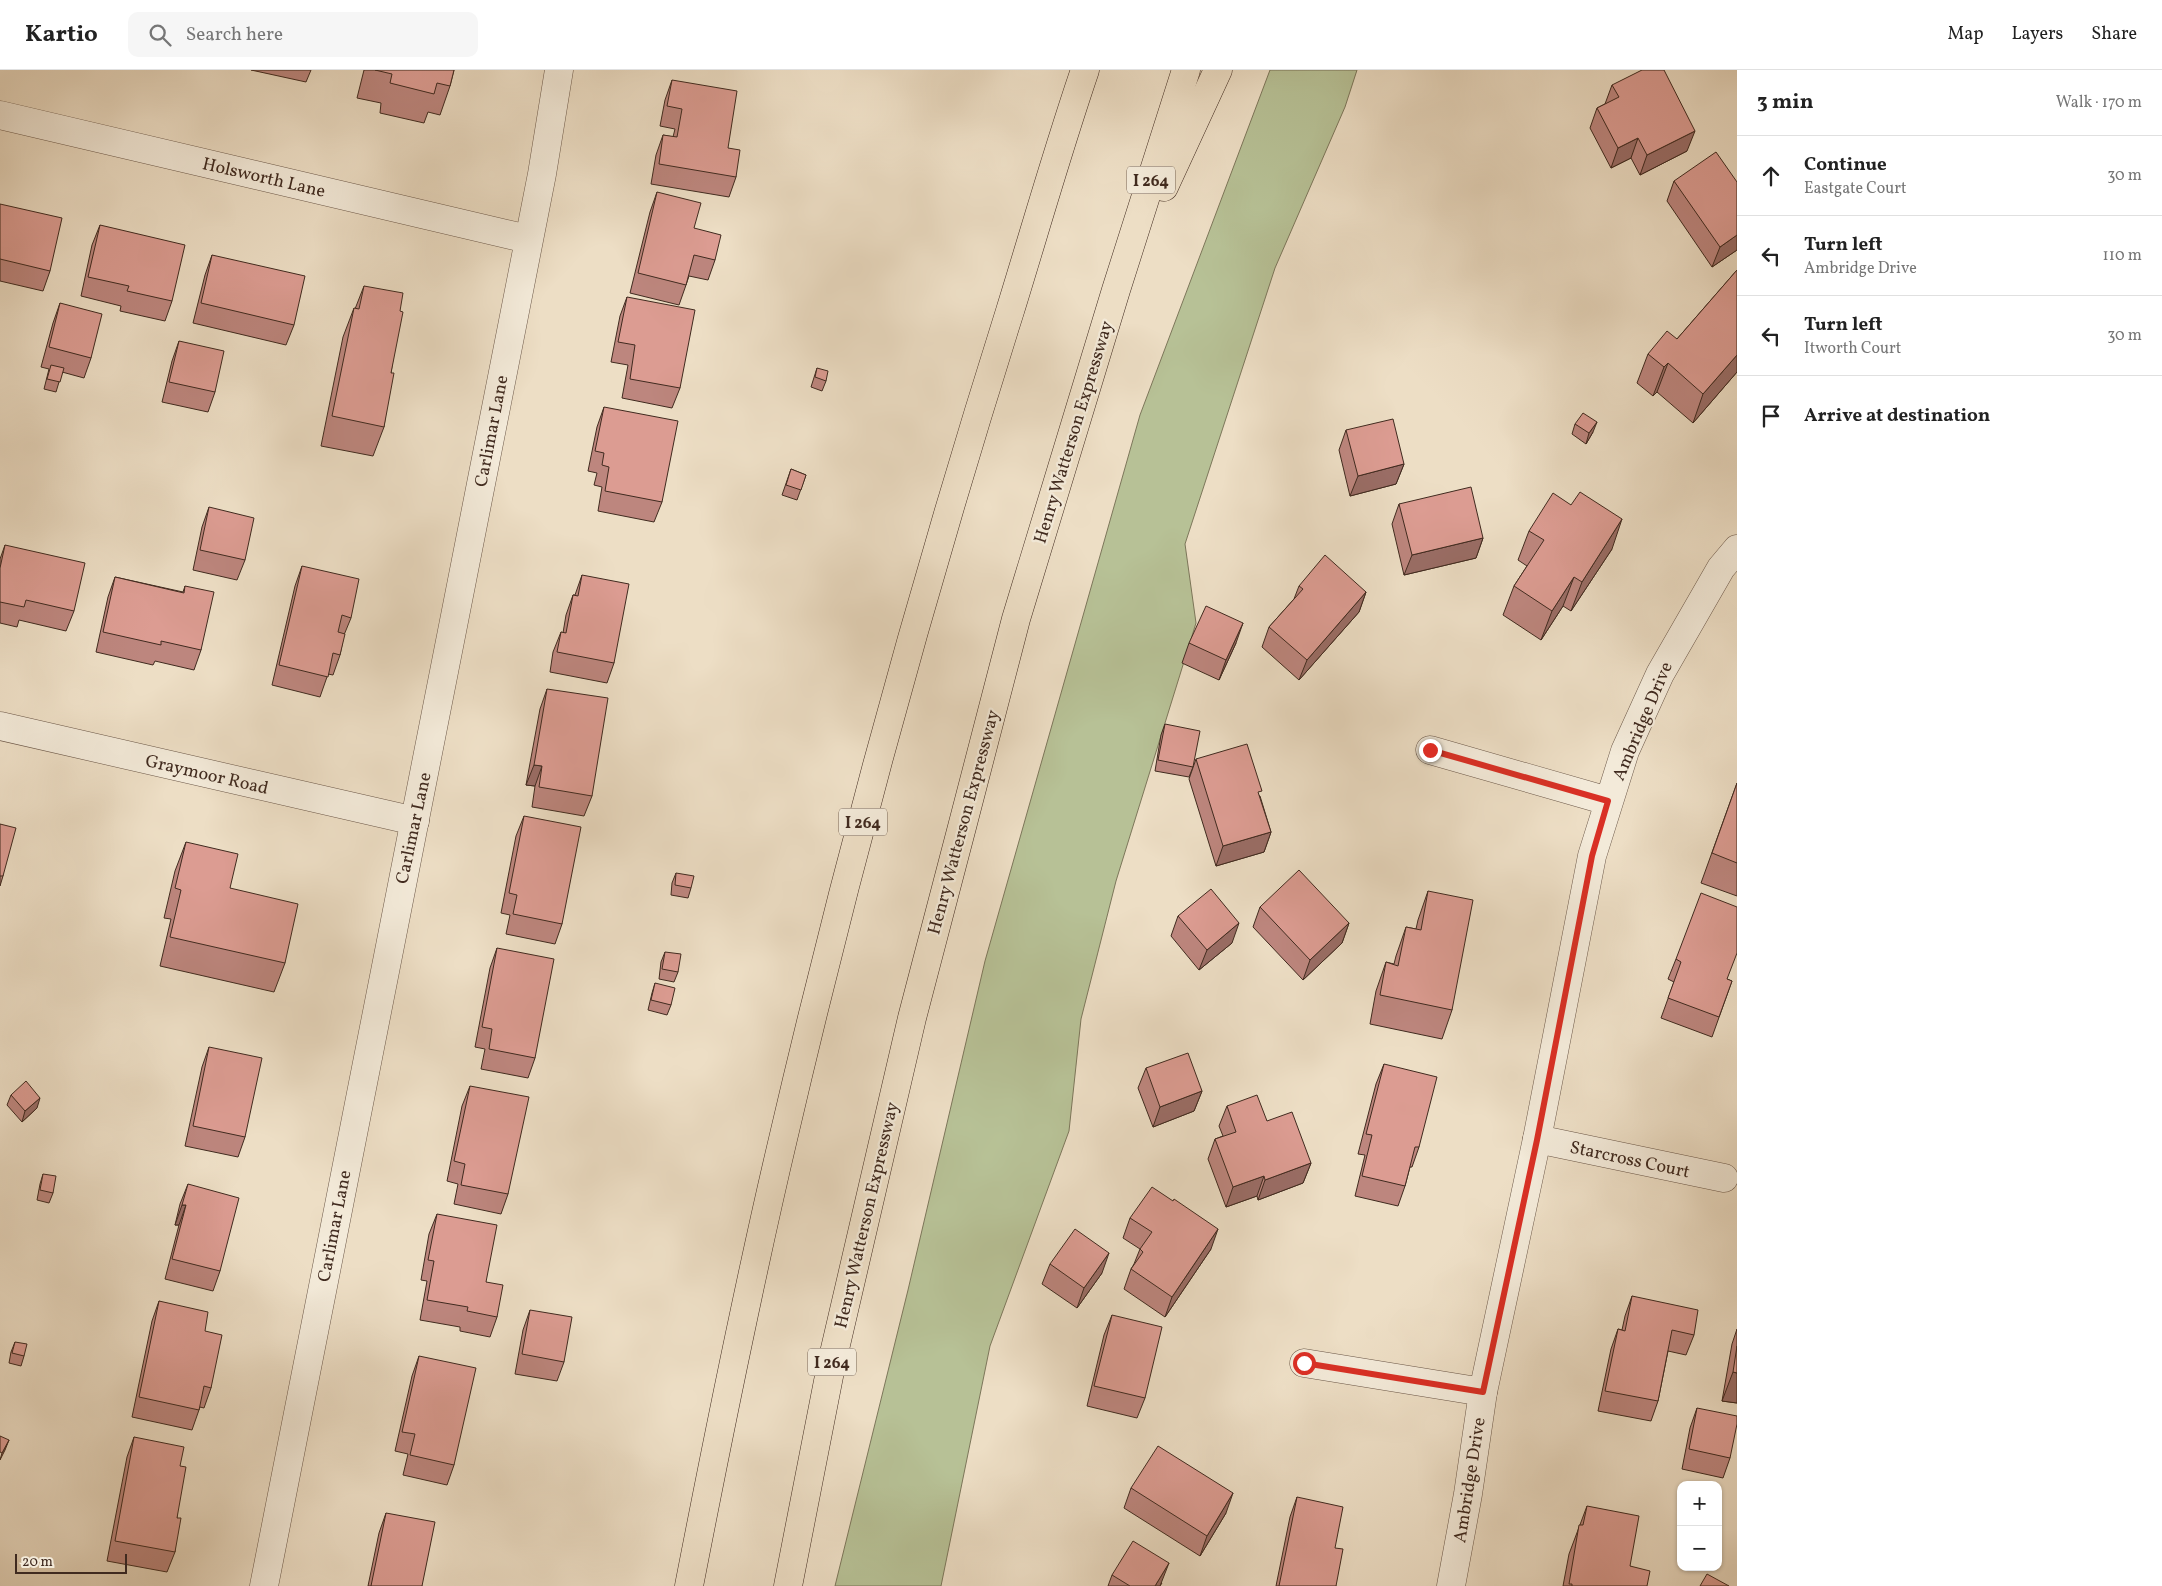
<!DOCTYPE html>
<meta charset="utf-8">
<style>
body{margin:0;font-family:Vollkorn,serif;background:#f6f6f6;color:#222}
.controls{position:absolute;right:15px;bottom:15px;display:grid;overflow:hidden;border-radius:10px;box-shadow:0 1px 4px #0004}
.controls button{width:45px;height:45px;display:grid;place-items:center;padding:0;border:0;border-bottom:1px solid #e0e0e0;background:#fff;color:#222;font:25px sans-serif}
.scale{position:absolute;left:15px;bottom:12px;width:112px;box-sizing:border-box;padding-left:5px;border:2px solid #402a1f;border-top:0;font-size:14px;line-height:18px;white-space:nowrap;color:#402a1f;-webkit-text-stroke:4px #f3ead9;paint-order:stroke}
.stop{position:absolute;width:15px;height:15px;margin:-11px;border:4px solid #d93025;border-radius:50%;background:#fff}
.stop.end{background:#d93025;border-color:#fff;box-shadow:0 1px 5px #0008}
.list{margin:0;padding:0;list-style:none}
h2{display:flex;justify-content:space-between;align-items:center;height:65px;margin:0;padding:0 20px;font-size:21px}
h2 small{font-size:16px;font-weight:400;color:#767676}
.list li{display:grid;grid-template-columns:32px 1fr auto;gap:15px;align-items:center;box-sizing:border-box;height:80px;padding:0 20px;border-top:1px solid #e0e0e0}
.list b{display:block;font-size:19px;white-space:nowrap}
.list p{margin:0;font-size:16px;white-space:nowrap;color:#767676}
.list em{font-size:16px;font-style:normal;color:#767676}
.icon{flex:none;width:28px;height:28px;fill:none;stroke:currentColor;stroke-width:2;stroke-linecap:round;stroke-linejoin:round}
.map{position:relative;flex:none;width:1737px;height:1516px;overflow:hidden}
header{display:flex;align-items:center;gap:30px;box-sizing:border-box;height:70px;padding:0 25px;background:#fff;border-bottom:1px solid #e0e0e0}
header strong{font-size:24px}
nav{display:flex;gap:28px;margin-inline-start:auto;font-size:18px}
.search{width:350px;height:45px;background:#f6f6f6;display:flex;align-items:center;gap:12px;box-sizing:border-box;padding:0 18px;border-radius:10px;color:#767676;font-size:19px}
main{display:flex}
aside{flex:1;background:#fff}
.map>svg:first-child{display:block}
.green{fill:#b7c196;stroke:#7c765a}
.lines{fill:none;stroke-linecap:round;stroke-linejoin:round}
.street-casing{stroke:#6b5748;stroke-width:29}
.highway-casing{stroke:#402a1f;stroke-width:29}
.street{stroke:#f3ead9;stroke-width:28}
.highway{stroke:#eddec5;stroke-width:28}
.wall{fill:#bd867e;stroke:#402a1f}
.shaded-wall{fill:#9a6d66;stroke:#402a1f}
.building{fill:#dc9c92;stroke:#402a1f}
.route{stroke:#d93025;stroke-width:6}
.labels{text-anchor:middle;stroke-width:4.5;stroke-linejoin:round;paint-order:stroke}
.shield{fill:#f3ead9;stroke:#766457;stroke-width:1}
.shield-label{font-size:16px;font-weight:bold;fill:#402a1f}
.street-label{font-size:18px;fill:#402a1f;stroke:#f3ead9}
</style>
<header>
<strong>Kartio</strong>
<div class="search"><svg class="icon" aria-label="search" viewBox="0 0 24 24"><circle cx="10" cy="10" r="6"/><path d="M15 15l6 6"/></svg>Search here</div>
<nav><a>Map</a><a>Layers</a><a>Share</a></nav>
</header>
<main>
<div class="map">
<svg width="1737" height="1516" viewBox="0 0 1737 1516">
<rect width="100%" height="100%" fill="#eddec5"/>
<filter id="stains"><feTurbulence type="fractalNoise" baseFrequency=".004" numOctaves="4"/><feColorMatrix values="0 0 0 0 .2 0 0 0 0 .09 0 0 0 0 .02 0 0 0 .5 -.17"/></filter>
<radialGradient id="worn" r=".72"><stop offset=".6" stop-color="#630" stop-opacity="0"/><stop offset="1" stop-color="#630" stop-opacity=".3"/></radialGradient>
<polygon class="green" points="1270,0 1357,0 1345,37 1275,198 1185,474 1196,553 1116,811 1081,949 1069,1061 990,1276 941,1516 835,1516 908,1220 985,891 1140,345"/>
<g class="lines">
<g class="street-casing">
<g id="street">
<polyline points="0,45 528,169"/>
<polyline points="0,656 415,751"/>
<polyline points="1430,680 1608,731"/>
<polyline points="1537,1069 1724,1108"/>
<polyline points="1304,1293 1483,1322"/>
<polyline points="264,1516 542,104 559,0"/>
<polyline points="1451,1516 1468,1424 1483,1322 1537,1069 1592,786 1625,681 1660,604 1721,498 1737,479"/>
</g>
</g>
<g class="highway-casing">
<g id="highway">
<polyline points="1164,117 1218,0"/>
<path d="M689 1516C718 1367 748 1217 783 1069 848 790 924 513 1010 241 1035 160 1058 79 1085 0"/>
<polyline points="788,1516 831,1296 912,948 962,757 1016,549 1116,220 1186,0"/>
</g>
</g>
<use href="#street" class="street"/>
<use href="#highway" class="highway"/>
</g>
<g class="wall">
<polygon points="251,0 311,0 306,12"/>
<polygon points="364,0 454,0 450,16 440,45 428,42 424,53 380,43 381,33 357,28"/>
<polygon points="672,10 728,78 736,107 729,127 651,114 656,85 663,65 673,67 675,59 660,56 665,30"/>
<polygon points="1612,15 1687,81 1640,105 1631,88 1611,98 1590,58 1597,38 1605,34"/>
<polygon points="1674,111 1737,180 1712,197 1667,131"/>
<polygon points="657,122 694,158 715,190 708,210 689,206 686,215 679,235 630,223 650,142"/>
<polygon points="0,134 50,201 43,221 0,211"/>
<polygon points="100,155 172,231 165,251 120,241 121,236 81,226 92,175"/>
<polygon points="212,185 294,255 286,275 193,253 205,205"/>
<polygon points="1737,200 1737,302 1693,353 1657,322 1653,326 1637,313 1648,284 1677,269"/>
<polygon points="364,216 400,241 391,303 384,357 373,386 321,376 343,267 354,238 355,239"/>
<polygon points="627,227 680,318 672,338 622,328 628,295 611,292 620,246"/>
<polygon points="60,233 91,288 84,308 62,302 56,322 44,319 49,299 41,297 53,253"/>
<polygon points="179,271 215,322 208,342 162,332 172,291"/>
<polygon points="817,298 826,311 822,321 811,317"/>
<polygon points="604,337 662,432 654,452 598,441 602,417 594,415 597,403 588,401 597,357"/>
<polygon points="1575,354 1593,362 1586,374 1572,364"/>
<polygon points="1346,360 1404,394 1396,414 1350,426 1339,380"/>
<polygon points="791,399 806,405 797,430 782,425"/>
<polygon points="1399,434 1483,468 1476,488 1404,505 1392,454"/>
<polygon points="1571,435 1612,479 1571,541 1563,536 1541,570 1503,545 1514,516 1527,496 1518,490 1529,461"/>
<polygon points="209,437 245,490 237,510 193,500 202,457"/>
<polygon points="5,475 74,541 66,561 19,550 17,557 0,553 0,489"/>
<polygon points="302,496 351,548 344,565 340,585 333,605 328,604 320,627 272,615 295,516"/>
<polygon points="582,505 614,593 607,613 550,602 553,582 561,562 563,563 566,545 573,525 575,525"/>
<polygon points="115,507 183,522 185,516 201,580 194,600 155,591 153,595 96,582 108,527"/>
<polygon points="1299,516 1366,522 1359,542 1299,610 1262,577 1269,557 1294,529"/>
<polygon points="1189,573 1236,573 1219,610 1182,593"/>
<polygon points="547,619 592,726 584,746 532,737 535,716 526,715 540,639"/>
<polygon points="1165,654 1193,697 1189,707 1155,701 1161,665"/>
<polygon points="1196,689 1260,726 1271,762 1264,782 1216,796 1189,709"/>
<polygon points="1737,713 1737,826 1701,813"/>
<polygon points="524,746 562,854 555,874 506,864 510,845 501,843 516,766"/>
<polygon points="0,754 3,806 0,816"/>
<polygon points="186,772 230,818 285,893 274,922 160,896 171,849 164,848 175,801"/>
<polygon points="676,803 691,818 688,828 671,825 672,813"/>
<polygon points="1428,821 1452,940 1442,969 1370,954 1376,921 1386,892 1394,894 1396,886 1406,857 1416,859 1418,850"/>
<polygon points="1260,837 1349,853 1342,873 1303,910 1253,857"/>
<polygon points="1178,846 1232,873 1199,900 1171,866"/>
<polygon points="497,878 535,988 528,1008 481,999 485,979 475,977 490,898"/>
<polygon points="665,882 678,902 674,912 659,909 661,892"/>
<polygon points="1676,889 1732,911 1712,967 1661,948 1674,912 1668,909"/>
<polygon points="655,913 671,935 667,945 648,940 652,923"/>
<polygon points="209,977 245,1067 238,1087 185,1076 202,997"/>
<polygon points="1384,994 1419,1077 1412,1097 1410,1097 1405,1116 1398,1136 1355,1126 1365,1085 1358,1084 1376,1014"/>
<polygon points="1146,998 1202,1021 1194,1041 1153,1057 1138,1018"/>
<polygon points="470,1016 508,1124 501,1144 454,1134 458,1114 447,1111 462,1036"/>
<polygon points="11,1025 37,1038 22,1052 7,1035"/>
<polygon points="1227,1036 1267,1051 1311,1093 1303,1113 1258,1130 1257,1126 1226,1137 1208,1089 1215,1069 1223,1066 1219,1056"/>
<polygon points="43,1104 53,1123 49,1133 37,1130 40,1114"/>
<polygon points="188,1114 220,1201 213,1221 165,1209 179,1155 175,1155 180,1134"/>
<polygon points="437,1144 486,1212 497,1247 490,1267 460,1261 460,1257 420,1250 427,1211 421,1210 429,1164"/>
<polygon points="1130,1148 1211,1179 1165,1247 1124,1219 1131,1199 1134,1194 1140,1179 1123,1168"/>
<polygon points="1050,1194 1102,1203 1077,1238 1042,1214"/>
<polygon points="1632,1226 1694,1265 1686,1285 1668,1281 1658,1331 1651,1351 1598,1341 1611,1279 1618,1259 1622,1260 1625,1246"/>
<polygon points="159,1231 205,1261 211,1318 204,1338 200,1337 192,1360 132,1347 152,1251"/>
<polygon points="530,1240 564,1292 557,1311 515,1304 523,1260"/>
<polygon points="1112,1245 1145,1328 1137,1348 1087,1336 1104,1265"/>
<polygon points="1737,1259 1737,1333 1722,1331 1732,1274"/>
<polygon points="15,1272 24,1286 21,1296 9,1293 11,1282"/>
<polygon points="419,1286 454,1395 447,1415 403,1405 408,1384 395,1381 412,1306"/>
<polygon points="1697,1338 1730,1388 1723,1408 1682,1399 1690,1358"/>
<polygon points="134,1367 180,1396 175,1482 167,1502 107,1491 127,1387"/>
<polygon points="1131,1418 1226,1443 1200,1486 1124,1438"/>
<polygon points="1297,1427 1336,1516 1276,1516 1290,1447"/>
<polygon points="1587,1436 1630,1496 1647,1516 1563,1516 1569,1484"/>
<polygon points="386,1443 422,1516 368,1516 379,1463"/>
<polygon points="1112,1505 1162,1513 1160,1516 1108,1516"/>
</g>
<g class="shaded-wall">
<polygon points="1695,61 1687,81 1640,105 1647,85"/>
<polygon points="1638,68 1631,88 1611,98 1618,78"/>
<polygon points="1737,165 1737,180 1712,197 1720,177"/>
<polygon points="1737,285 1737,302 1693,353 1703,324"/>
<polygon points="1668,293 1657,322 1653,326 1664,297"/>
<polygon points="1597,352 1593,362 1586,374 1589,363"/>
<polygon points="1404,394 1396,414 1350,426 1358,406"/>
<polygon points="1622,449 1612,479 1571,541 1582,512"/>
<polygon points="1483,468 1476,488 1404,505 1412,485"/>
<polygon points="1574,507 1563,536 1541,570 1552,541"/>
<polygon points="1366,522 1359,542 1299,610 1307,590"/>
<polygon points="1243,553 1236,573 1219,610 1226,590"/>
<polygon points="534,695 542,696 535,716 526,715"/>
<polygon points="1271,762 1264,782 1216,796 1223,776"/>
<polygon points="1239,853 1232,873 1199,900 1207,880"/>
<polygon points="1349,853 1342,873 1303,910 1310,890"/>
<polygon points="1202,1021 1194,1041 1153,1057 1160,1037"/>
<polygon points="40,1028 37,1038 22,1052 25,1041"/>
<polygon points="1311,1093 1303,1113 1258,1130 1265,1110"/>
<polygon points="1264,1106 1257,1126 1226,1137 1233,1117"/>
<polygon points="182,1135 186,1135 179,1155 175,1155"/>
<polygon points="1218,1159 1211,1179 1165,1247 1172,1227"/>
<polygon points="1109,1183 1102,1203 1077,1238 1084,1218"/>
<polygon points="1733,1302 1737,1303 1737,1333 1722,1331"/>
<polygon points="9,1370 5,1380 0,1390 2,1383"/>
<polygon points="1233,1423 1226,1443 1200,1486 1207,1466"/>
<polygon points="1169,1493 1160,1516 1155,1516"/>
</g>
<g class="building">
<polygon points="375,0 454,0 450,16 437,13 434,24 390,13 392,4"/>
<polygon points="1642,0 1664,0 1695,61 1647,85 1638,68 1618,78 1597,38 1619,27 1612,15"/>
<polygon points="672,10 737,21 728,78 740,80 736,107 659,94 663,65 677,67 682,39 667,36"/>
<polygon points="1716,82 1737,112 1737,165 1720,177 1674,111"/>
<polygon points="657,122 701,133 694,158 721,165 715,190 694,185 686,215 638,203"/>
<polygon points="0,134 62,148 50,201 0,189"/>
<polygon points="100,155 185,175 172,231 127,221 129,216 88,207"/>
<polygon points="212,185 305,206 294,255 201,233"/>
<polygon points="1737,200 1737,285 1703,324 1668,293 1664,297 1648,284 1667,261 1677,269"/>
<polygon points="364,216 403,223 400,241 403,242 391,303 394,303 384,357 332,346 354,238 359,239"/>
<polygon points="627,227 695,240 680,318 630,309 635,275 618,272"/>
<polygon points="60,233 102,244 91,288 49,277"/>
<polygon points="179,271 224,281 215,322 169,312"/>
<polygon points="51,295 64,298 60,312 47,309"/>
<polygon points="817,298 828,301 826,311 815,307"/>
<polygon points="604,337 678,351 662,432 605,421 609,397 602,395 604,383 595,381"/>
<polygon points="1583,343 1597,352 1589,363 1575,354"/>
<polygon points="1393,349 1404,394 1358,406 1346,360"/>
<polygon points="791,399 806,405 801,420 786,415"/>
<polygon points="1471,417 1483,468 1412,485 1399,434"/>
<polygon points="1580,422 1622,449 1582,512 1574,507 1552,541 1514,516 1544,470 1529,461 1553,423 1571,435"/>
<polygon points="209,437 254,448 245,490 200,480"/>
<polygon points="5,475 85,493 74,541 26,530 24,537 0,532 0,498"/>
<polygon points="1325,485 1366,522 1307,590 1269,557 1303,519 1299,516"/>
<polygon points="302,496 359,509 351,548 342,545 338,562 345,564 340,585 333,583 328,607 279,595"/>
<polygon points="582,505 629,514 614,593 557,582 561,562 566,563 573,525 578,526"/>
<polygon points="115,507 184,523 185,516 214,522 201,580 161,571 161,575 103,562"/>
<polygon points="1206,536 1243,553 1226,590 1189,573"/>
<polygon points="547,619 608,628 592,726 539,717 542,696 534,695"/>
<polygon points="1165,654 1200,661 1193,697 1158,690"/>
<polygon points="1247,674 1262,721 1258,722 1271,762 1223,776 1196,689"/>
<polygon points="1737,713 1737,793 1712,783"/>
<polygon points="524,746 581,757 562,854 513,844 517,825 509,823"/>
<polygon points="0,754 16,758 3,806 0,806"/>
<polygon points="186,772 238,784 230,818 298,834 285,893 170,867 181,820 175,818"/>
<polygon points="1299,800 1349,853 1310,890 1260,837"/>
<polygon points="676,803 694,806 691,818 675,815"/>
<polygon points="1211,819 1239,853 1207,880 1178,846"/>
<polygon points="1428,821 1473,830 1452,940 1380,925 1386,892 1398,896 1406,857 1421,860"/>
<polygon points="1701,823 1737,837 1737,883 1727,909 1732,911 1719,947 1668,928 1681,892 1676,889"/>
<polygon points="497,878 554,889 535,988 489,979 492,959 482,957"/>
<polygon points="665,882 681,884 678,902 662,899"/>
<polygon points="655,913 675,918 671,935 651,930"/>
<polygon points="209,977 262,988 245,1067 193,1056"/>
<polygon points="1188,983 1202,1021 1160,1037 1146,998"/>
<polygon points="1384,994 1437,1007 1419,1077 1415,1077 1405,1116 1362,1106 1372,1065 1366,1064"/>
<polygon points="26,1011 40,1028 25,1041 11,1025"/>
<polygon points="470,1016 529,1027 508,1124 461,1115 465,1094 454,1091"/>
<polygon points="1257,1025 1267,1051 1292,1042 1311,1093 1265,1110 1264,1106 1233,1117 1215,1069 1236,1062 1227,1036"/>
<polygon points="43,1104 56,1106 53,1123 40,1120"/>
<polygon points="188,1114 239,1128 220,1201 172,1189 186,1135 182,1135"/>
<polygon points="1152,1117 1173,1131 1174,1129 1218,1159 1172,1227 1131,1199 1143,1182 1140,1179 1152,1162 1130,1148"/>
<polygon points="437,1144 497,1155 486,1212 503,1215 497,1247 467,1241 468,1237 427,1230 434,1191 428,1190"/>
<polygon points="1075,1159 1109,1183 1084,1218 1050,1194"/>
<polygon points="1632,1226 1698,1240 1694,1265 1672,1260 1658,1331 1605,1321 1618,1259 1625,1261"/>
<polygon points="159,1231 208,1242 205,1261 222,1265 211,1318 204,1316 199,1340 139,1327"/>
<polygon points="530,1240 572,1247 564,1292 522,1284"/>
<polygon points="1112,1245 1162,1257 1145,1328 1094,1316"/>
<polygon points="15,1272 27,1274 24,1286 12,1283"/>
<polygon points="1737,1276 1737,1303 1733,1302"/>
<polygon points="419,1286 476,1298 454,1395 410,1385 415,1364 402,1362"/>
<polygon points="1697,1338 1737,1346 1737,1354 1730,1388 1689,1379"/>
<polygon points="0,1366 9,1370 2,1383 0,1382"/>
<polygon points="134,1367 184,1377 180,1396 186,1397 177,1448 181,1448 175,1482 115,1471"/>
<polygon points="1158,1376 1233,1423 1207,1466 1131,1418"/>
<polygon points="1297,1427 1343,1437 1335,1478 1343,1479 1336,1516 1279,1516"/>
<polygon points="1587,1436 1639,1446 1630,1496 1650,1501 1647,1516 1572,1516 1572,1514 1569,1514 1579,1455 1583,1455"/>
<polygon points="386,1443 435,1452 422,1516 371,1516"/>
<polygon points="1133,1471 1169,1493 1155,1516 1130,1516 1112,1505"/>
<polygon points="1707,1504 1729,1516 1700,1516"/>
</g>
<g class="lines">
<polyline class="route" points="1304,1293 1483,1322 1537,1070 1592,786 1608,731 1430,680"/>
</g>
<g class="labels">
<g class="shield">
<rect x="1127" y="96.5" width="48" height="27" rx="4"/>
<rect x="839" y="738.5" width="48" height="27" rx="4"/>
<rect x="808" y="1278.5" width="48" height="27" rx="4"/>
</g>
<g class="shield-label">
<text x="1151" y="116">I 264</text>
<text x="863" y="758">I 264</text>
<text x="832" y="1298">I 264</text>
</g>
<g class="street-label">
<text transform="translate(264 107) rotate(13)" y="6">Holsworth Lane</text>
<text transform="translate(491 361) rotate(-79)" y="6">Carlimar Lane</text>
<text transform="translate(1073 362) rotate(-73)" y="6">Henry Watterson Expressway</text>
<text transform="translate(1642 651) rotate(-67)" y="6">Ambridge Drive</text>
<text transform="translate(207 704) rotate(13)" y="6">Graymoor Road</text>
<text transform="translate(963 752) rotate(-75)" y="6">Henry Watterson Expressway</text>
<text transform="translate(413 758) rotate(-78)" y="6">Carlimar Lane</text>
<text transform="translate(1630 1089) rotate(12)" y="6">Starcross Court</text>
<text transform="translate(866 1145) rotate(-77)" y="6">Henry Watterson Expressway</text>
<text transform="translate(334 1156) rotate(-79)" y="6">Carlimar Lane</text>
<text transform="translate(1469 1410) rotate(-81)" y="6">Ambridge Drive</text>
</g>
</g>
<rect width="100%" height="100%" filter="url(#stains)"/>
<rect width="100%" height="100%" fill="url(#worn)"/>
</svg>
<div class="controls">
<button>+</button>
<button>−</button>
</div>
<div class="scale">20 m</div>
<div class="stop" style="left:1304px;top:1293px"></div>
<div class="stop end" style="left:1430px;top:680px"></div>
</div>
<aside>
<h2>3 min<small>Walk · 170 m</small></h2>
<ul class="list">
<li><svg class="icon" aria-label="ahead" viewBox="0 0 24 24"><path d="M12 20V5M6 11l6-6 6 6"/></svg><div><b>Continue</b><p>Eastgate Court</p></div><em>30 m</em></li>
<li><svg class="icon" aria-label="left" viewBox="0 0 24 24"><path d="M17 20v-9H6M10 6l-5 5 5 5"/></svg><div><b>Turn left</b><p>Ambridge Drive</p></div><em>110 m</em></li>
<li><svg class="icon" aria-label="left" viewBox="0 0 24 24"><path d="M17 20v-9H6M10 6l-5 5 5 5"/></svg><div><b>Turn left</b><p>Itworth Court</p></div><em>30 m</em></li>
<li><svg class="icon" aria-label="arrive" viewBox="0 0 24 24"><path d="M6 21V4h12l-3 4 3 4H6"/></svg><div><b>Arrive at destination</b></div></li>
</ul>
</aside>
</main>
